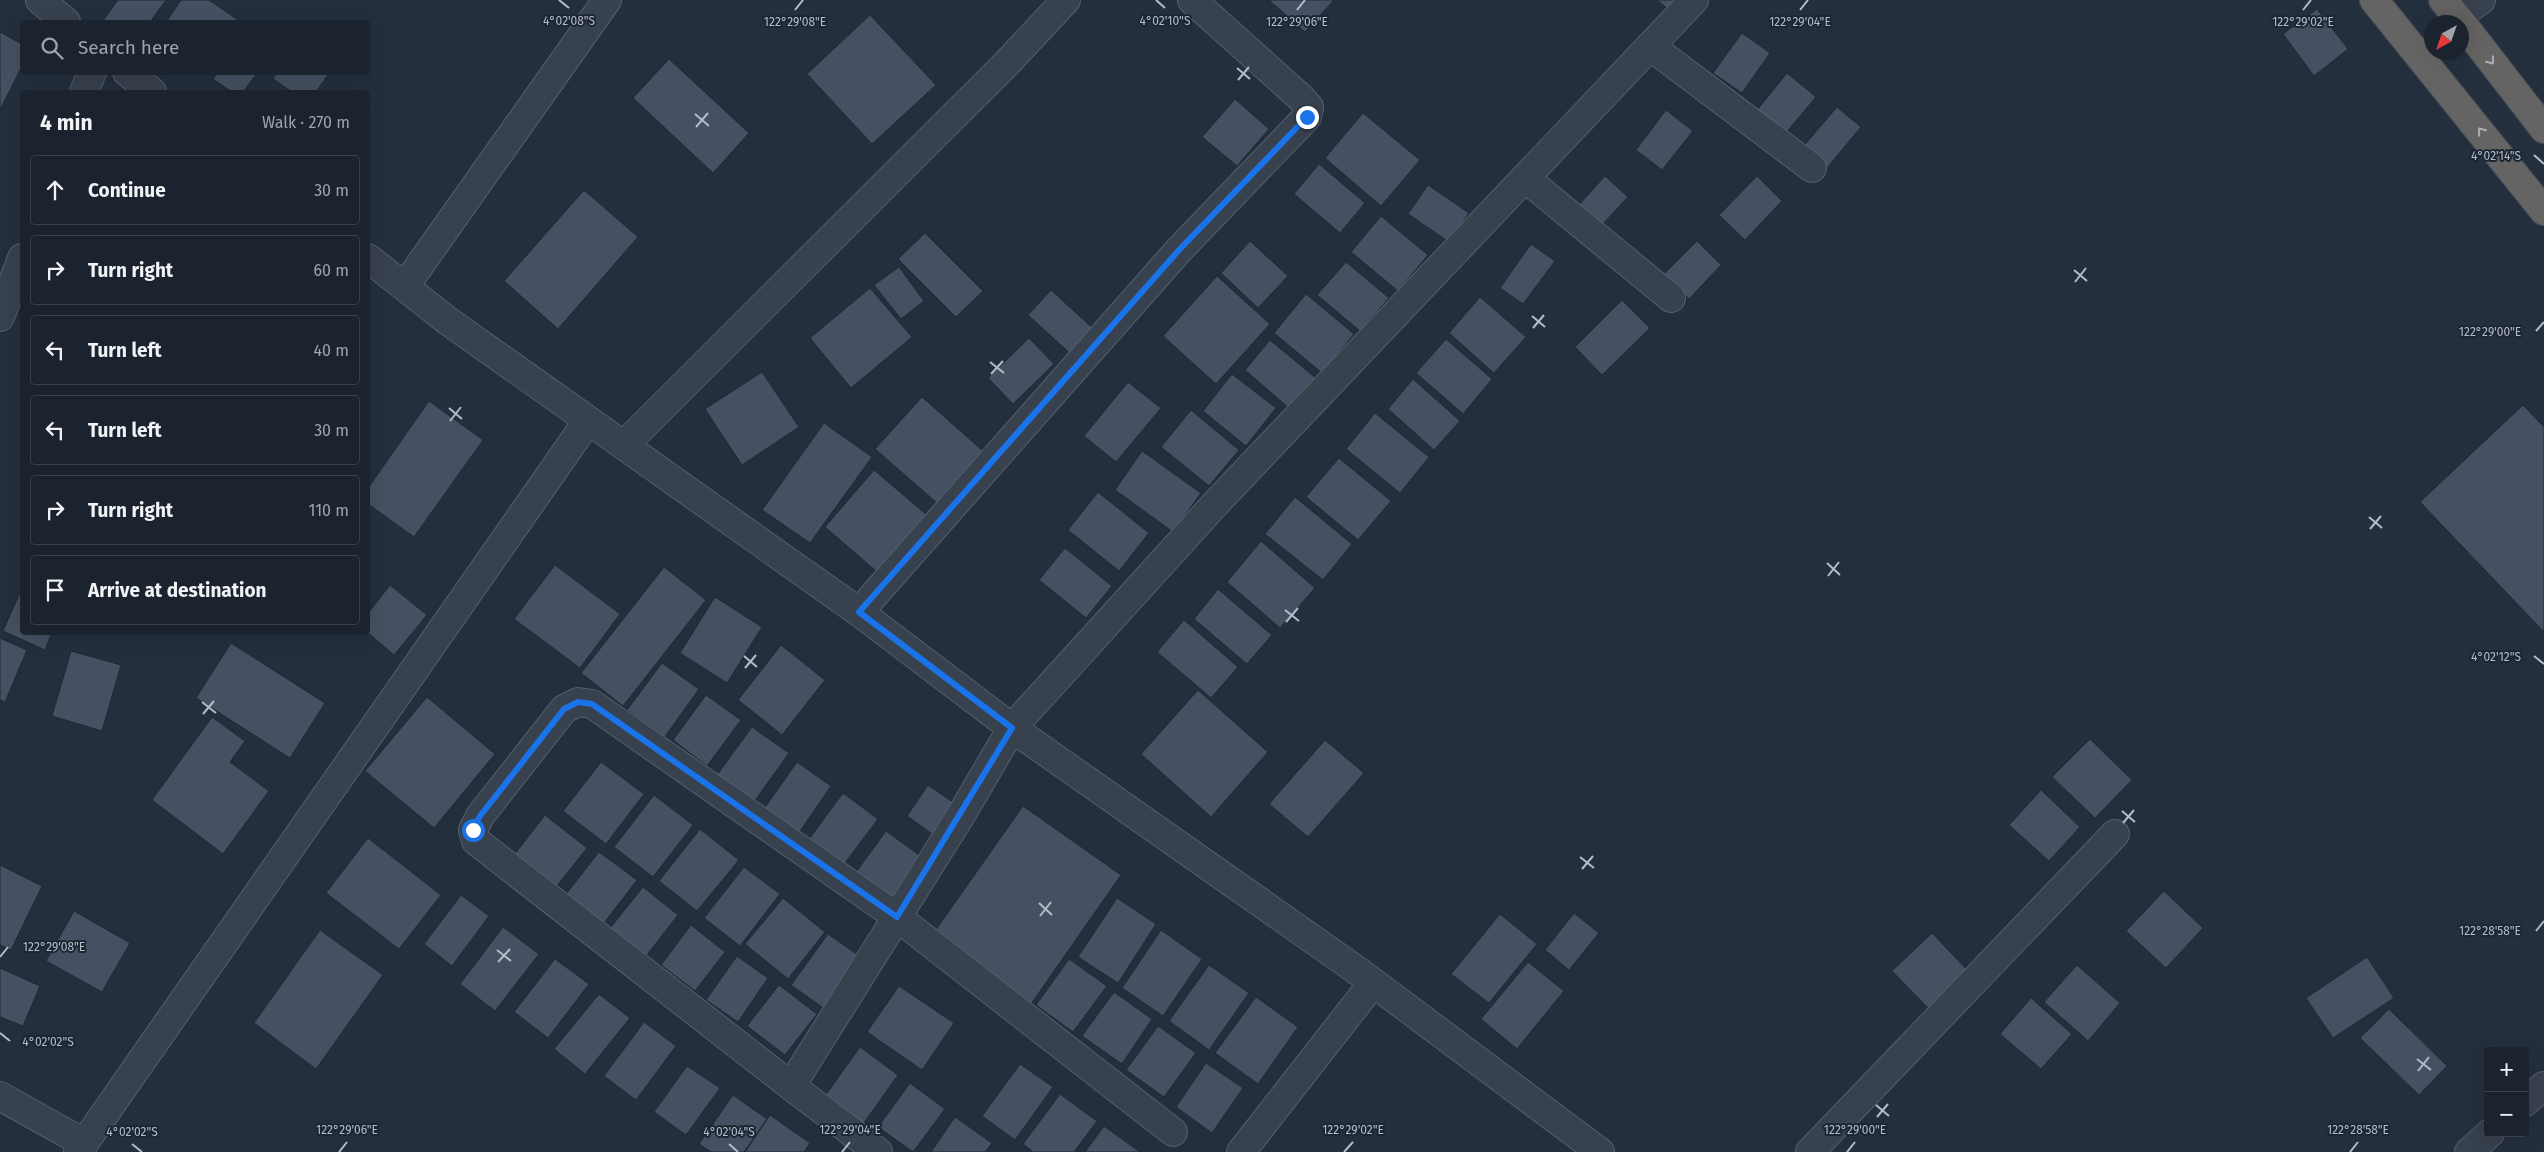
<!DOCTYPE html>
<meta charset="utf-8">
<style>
body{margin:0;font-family:"Fira Sans",sans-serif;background:#282f3a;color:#f1f3f6}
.controls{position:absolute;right:15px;bottom:15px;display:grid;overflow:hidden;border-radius:5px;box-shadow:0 5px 20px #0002}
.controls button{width:45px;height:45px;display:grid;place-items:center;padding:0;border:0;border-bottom:1px solid #39404a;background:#1b232e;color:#f1f3f6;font:25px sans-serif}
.compass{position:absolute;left:2424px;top:15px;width:45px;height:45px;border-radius:50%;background:#1b232e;box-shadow:0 5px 20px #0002;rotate:220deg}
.stop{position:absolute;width:15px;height:15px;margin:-11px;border:4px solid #1a73e8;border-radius:50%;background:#fff}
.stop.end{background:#1a73e8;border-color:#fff;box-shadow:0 1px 5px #0008}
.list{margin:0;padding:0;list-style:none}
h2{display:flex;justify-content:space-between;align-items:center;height:65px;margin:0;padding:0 20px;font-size:21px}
h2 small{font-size:16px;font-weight:400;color:#a0a4aa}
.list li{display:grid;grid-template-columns:32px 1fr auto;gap:15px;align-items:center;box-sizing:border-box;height:70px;margin:0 10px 10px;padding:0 10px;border:1px solid #39404a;border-radius:5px}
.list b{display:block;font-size:19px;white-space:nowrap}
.list em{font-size:16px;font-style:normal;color:#a0a4aa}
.icon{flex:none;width:28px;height:28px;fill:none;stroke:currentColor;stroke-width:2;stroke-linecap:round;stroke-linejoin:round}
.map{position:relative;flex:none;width:2544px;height:1152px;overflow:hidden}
.search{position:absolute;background:#1b232e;box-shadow:0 5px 20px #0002;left:20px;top:20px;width:350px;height:55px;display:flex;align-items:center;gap:12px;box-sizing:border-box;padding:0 18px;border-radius:5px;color:#a0a4aa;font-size:19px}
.panel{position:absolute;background:#1b232e;box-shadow:0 5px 20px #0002;left:20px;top:90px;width:350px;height:545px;border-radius:5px}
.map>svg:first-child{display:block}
.building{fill:#455162;stroke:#1f2835}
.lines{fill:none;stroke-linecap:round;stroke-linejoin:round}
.minor-casing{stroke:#565f6c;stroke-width:30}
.trunk-casing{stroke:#434c59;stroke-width:30}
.minor{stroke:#38414e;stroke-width:28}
.trunk{stroke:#656462;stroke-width:28}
.oneway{stroke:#a8afba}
.route{stroke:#1a73e8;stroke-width:6}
.ticks{fill:none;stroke:#b4bcc9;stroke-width:2}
.ticks-label{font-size:12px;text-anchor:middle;fill:#b4bcc9;stroke:#1d2633;stroke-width:4;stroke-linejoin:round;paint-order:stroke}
</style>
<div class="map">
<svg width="2544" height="1152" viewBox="0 0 2544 1152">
<rect width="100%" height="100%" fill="#242f3e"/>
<g class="building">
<polygon points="118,0 166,0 150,22 102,22"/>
<polygon points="181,0 209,0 241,22 166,22"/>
<polygon points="1269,0 1334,0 1305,32"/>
<polygon points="1657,0 1687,0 1674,14"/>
<polygon points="2317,9 2348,49 2314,76 2283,34"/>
<polygon points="870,15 936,85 872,144 807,74"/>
<polygon points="0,32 22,44 22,66 0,110"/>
<polygon points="1742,33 1770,53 1742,93 1713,73"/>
<polygon points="669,59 749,133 713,173 633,98"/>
<polygon points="218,72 258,72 243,92 232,92 213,79"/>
<polygon points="277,72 330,72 316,92 292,92 273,79"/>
<polygon points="1787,73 1816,97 1785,134 1757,110"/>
<polygon points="1235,99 1269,129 1237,166 1202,137"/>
<polygon points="1837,107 1861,127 1827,168 1802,148"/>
<polygon points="1666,110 1693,131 1662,170 1636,150"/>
<polygon points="1363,113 1420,160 1381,206 1325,158"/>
<polygon points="1319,164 1365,203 1340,233 1294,194"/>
<polygon points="1605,176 1628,197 1600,227 1578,206"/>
<polygon points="1757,176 1782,201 1745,240 1719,215"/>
<polygon points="1428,185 1469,213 1449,242 1408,214"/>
<polygon points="584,190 638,237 558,329 504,281"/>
<polygon points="1381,216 1428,255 1398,291 1351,252"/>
<polygon points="925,233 983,291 956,317 898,259"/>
<polygon points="1250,241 1288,276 1258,308 1221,273"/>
<polygon points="1697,241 1721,265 1689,299 1664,274"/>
<polygon points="1531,244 1555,261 1523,304 1500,288"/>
<polygon points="1346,262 1389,298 1360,331 1317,295"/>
<polygon points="899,267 924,301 901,319 874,285"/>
<polygon points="1217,276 1270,324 1216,384 1163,336"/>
<polygon points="870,288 912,337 851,388 810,338"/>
<polygon points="1051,290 1097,332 1075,358 1028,315"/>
<polygon points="1306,294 1354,334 1322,373 1274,333"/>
<polygon points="1480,297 1526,337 1494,373 1449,333"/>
<polygon points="1622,300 1650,328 1602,375 1575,347"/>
<polygon points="1029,338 1054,364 1013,404 988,378"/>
<polygon points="1446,339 1492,379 1463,414 1416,373"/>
<polygon points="1270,340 1317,379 1291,410 1245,370"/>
<polygon points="762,372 799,427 742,465 705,409"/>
<polygon points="1232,374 1276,408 1246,446 1203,411"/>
<polygon points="1413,379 1460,421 1434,450 1388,409"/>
<polygon points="1128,382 1161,408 1116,462 1084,436"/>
<polygon points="922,397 983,451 937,503 875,449"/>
<polygon points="429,401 483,440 414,537 368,504 368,488"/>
<polygon points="2523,405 2544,427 2544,632 2420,502"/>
<polygon points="1191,410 1239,450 1209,486 1161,447"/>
<polygon points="1375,413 1429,457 1400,493 1346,449"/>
<polygon points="824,423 872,457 810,543 762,510"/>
<polygon points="1142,451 1201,493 1173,532 1115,490"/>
<polygon points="1339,458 1391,501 1358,540 1306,497"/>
<polygon points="874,470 933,520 883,577 825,527"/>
<polygon points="1098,492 1149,533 1119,571 1068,530"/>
<polygon points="1295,497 1352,544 1323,580 1265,534"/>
<polygon points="1261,541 1315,588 1280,628 1227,582"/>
<polygon points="1065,548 1112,586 1086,618 1039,580"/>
<polygon points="555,565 620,614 580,668 514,619"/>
<polygon points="664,567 706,600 623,706 581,673"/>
<polygon points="390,585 427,615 394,655 367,632 368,613"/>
<polygon points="22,588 22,632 52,632 45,650 3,631"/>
<polygon points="1218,589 1272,635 1247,664 1194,619"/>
<polygon points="715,597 762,627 727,683 680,653"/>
<polygon points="1184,620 1238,667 1211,698 1157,652"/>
<polygon points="0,638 27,650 5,702 0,700"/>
<polygon points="231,643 325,703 290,758 196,698"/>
<polygon points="781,645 825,680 782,735 738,700"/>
<polygon points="71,651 121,665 102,731 52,716"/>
<polygon points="662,663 699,689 664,738 627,710"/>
<polygon points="1198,690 1268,752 1211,817 1141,754"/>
<polygon points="706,695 741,720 707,766 673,740"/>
<polygon points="427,697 495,754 434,828 365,771"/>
<polygon points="212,717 245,741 230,762 269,791 223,854 152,800"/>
<polygon points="752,727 789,753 754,802 717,775"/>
<polygon points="2090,739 2132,780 2095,818 2052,777"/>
<polygon points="1325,740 1364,773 1308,837 1269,804"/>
<polygon points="601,762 644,794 606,844 563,811"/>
<polygon points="797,762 831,786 796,837 761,813"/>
<polygon points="928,785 957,805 935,836 907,816"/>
<polygon points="2041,790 2080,827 2049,861 2009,825"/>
<polygon points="843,793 878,819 839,871 804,846"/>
<polygon points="654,795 693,825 653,877 614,847"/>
<polygon points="1023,806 1121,875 1029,1007 930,938"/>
<polygon points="545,815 587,848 553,891 511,859"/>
<polygon points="700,829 739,860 697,911 659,881"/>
<polygon points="886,831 926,860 890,908 851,879"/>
<polygon points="368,838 441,895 399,949 326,893"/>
<polygon points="599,852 637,880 601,927 563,898"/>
<polygon points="0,865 42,886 11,950 0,945"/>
<polygon points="744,867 780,894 740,946 704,918"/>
<polygon points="643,887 678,915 643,960 607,932"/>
<polygon points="2164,891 2203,928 2166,968 2126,931"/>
<polygon points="461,895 489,916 452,966 424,944"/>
<polygon points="783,898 825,932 788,979 745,944"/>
<polygon points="1117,898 1156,924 1118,983 1078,957"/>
<polygon points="74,911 130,943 102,992 46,961"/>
<polygon points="1574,913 1599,933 1569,970 1545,950"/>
<polygon points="1500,914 1537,944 1489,1003 1451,974"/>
<polygon points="691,925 725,952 695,991 661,965"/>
<polygon points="503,927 539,954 495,1011 460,984"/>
<polygon points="320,930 383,975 316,1069 254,1023"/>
<polygon points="1161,930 1202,959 1163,1016 1122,988"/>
<polygon points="1932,933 1970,973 1931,1011 1892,971"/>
<polygon points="828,934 865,960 829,1012 791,985"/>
<polygon points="737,956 768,978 738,1022 706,1000"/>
<polygon points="2367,957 2394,998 2333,1038 2306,998"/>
<polygon points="555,959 589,984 548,1038 514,1012"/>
<polygon points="1069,959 1107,986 1073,1032 1036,1005"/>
<polygon points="1528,962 1564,991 1517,1049 1481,1019"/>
<polygon points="1209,965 1249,993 1209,1050 1169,1021"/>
<polygon points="2077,965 2120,1003 2088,1041 2044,1002"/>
<polygon points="0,968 40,986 23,1026 0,1017"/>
<polygon points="779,985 817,1014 785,1055 747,1026"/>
<polygon points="899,986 954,1023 922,1070 867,1032"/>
<polygon points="1114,992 1152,1019 1122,1064 1082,1036"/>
<polygon points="599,994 630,1018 585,1074 554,1049"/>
<polygon points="1256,997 1298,1027 1258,1084 1215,1053"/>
<polygon points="2031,998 2072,1034 2041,1069 2000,1034"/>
<polygon points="2389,1009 2447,1066 2419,1095 2360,1038"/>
<polygon points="644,1022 676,1046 636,1100 604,1076"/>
<polygon points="1158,1026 1196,1053 1164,1097 1126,1070"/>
<polygon points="860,1047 898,1075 863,1124 825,1096"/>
<polygon points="1206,1063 1243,1088 1212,1133 1176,1107"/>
<polygon points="1020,1064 1053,1087 1015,1140 982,1116"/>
<polygon points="687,1066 720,1088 686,1135 654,1112"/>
<polygon points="910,1083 945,1109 913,1152 878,1127"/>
<polygon points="1060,1094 1097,1121 1074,1152 1033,1152 1023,1144"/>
<polygon points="733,1095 767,1119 744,1152 711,1152 699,1144"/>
<polygon points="770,1115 810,1143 804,1152 745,1152"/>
<polygon points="955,1117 992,1143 985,1152 931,1152"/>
<polygon points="1104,1126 1140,1152 1085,1152"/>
</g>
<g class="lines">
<g class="minor-casing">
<g id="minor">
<polyline points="40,0 66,22"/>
<polyline points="2457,17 2481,0"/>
<polyline points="1650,46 1812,168"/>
<polyline points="127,72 152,92"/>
<polyline points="84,92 92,72"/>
<polyline points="1525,178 1671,298"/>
<polyline points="368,258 448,321 859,612 1012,728 1355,969 1600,1152"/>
<polyline points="405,286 607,0"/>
<polyline points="0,317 22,258"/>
<polyline points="624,445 1006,64 1066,0"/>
<polyline points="859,612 1179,250 1307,117 1309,107 1300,97 1192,0"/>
<polyline points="791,1086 878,1152"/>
<polyline points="0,1096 84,1143"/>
<polyline points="2525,1102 2544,1086"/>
<polyline points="1173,1132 897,917 592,704 578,702 564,709 480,816 473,830 476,841 791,1086 961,815 1012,728 1217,502 1694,0"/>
<polyline points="78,1152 587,422"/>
<polyline points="1241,1152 1373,983"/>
<polyline points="1810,1152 2115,834"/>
<polyline points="2469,1152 2490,1133"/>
</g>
</g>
<g class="trunk-casing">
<g id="trunk">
<polyline points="2374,0 2544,211"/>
<polyline points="2443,0 2461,22"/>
<polyline points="2462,23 2544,129"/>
</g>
</g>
<use href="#minor" class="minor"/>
<use href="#trunk" class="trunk"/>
</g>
<defs><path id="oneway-chevron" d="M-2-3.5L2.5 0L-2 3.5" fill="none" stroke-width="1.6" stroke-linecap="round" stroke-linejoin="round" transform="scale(1.25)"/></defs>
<g class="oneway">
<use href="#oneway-chevron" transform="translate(2491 61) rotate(52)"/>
<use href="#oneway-chevron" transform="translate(2481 131) rotate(-129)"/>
</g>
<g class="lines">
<polyline class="route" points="473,830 480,816 564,709 578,702 592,704 897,917 1012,728 859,612 1179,250 1307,117"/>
</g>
<path class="ticks" d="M559 0 569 8M1156 0 1165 8M795 10 803 0M1297 10 1305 0M1800 10 1808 0M2303 10 2311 0M1237 68 1250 79M1238 80 1249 67M695 114 709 126M696 127 708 113M2534 155 2544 164M2074 270 2087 281M2075 282 2086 268M1532 316 1545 327M1533 328 1544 315M2536 331 2544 322M990 362 1004 373M991 374 1003 361M449 408 462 419M450 421 461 407M2369 517 2382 528M2370 529 2381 516M1827 563 1840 575M1828 576 1839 562M1285 610 1299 621M1286 622 1298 608M744 656 757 667M2534 656 2544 664M745 668 756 655M202 702 216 713M203 714 214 701M2122 811 2135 822M2123 823 2134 810M1580 857 1594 868M1582 869 1593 856M1039 903 1052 915M1040 916 1051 902M2536 931 2544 921M497 950 511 961M0 957 8 947M498 962 510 949M0 1033 10 1041M2417 1059 2431 1070M2418 1071 2429 1057M1876 1105 1889 1116M1877 1117 1888 1104M132 1144 142 1152M729 1144 738 1152M339 1152 347 1142M842 1152 850 1142M1344 1152 1353 1142M1847 1152 1855 1142M2350 1152 2358 1142"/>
<g class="ticks-label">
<text x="1165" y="25">4°02'10"S</text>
<text x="569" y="25">4°02'08"S</text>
<text x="795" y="26">122°29'08"E</text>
<text x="1297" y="26">122°29'06"E</text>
<text x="1800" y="26">122°29'04"E</text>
<text x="2303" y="26">122°29'02"E</text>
<text x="2496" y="160">4°02'14"S</text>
<text x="2490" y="336">122°29'00"E</text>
<text x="2496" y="661">4°02'12"S</text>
<text x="2490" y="935">122°28'58"E</text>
<text x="54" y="951">122°29'08"E</text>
<text x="48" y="1046">4°02'02"S</text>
<text x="347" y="1134">122°29'06"E</text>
<text x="850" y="1134">122°29'04"E</text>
<text x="1353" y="1134">122°29'02"E</text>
<text x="1855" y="1134">122°29'00"E</text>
<text x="2358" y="1134">122°28'58"E</text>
<text x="132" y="1136">4°02'02"S</text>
<text x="729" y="1136">4°02'04"S</text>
</g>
</svg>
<div class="controls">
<button>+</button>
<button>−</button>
</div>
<svg class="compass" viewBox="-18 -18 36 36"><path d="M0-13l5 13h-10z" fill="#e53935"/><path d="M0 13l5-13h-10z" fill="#a0a4aa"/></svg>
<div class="stop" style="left:473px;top:830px"></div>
<div class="stop end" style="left:1307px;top:117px"></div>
<div class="search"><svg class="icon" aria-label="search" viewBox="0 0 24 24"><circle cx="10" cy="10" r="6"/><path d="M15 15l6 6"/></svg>Search here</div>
<section class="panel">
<h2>4 min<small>Walk · 270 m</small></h2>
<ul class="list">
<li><svg class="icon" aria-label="ahead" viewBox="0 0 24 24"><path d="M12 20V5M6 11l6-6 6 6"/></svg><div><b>Continue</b></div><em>30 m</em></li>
<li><svg class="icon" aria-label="right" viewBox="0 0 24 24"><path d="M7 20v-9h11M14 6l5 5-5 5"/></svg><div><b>Turn right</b></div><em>60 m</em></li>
<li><svg class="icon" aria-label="left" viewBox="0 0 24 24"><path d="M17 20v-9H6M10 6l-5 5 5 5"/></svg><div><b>Turn left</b></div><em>40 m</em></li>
<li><svg class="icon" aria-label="left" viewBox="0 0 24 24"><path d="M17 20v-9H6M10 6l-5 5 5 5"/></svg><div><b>Turn left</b></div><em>30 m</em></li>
<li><svg class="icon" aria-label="right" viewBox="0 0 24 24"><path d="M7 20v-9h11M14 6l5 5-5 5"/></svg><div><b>Turn right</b></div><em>110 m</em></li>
<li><svg class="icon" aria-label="arrive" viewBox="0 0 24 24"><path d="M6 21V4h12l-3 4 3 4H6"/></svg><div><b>Arrive at destination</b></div></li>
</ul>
</section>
</div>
